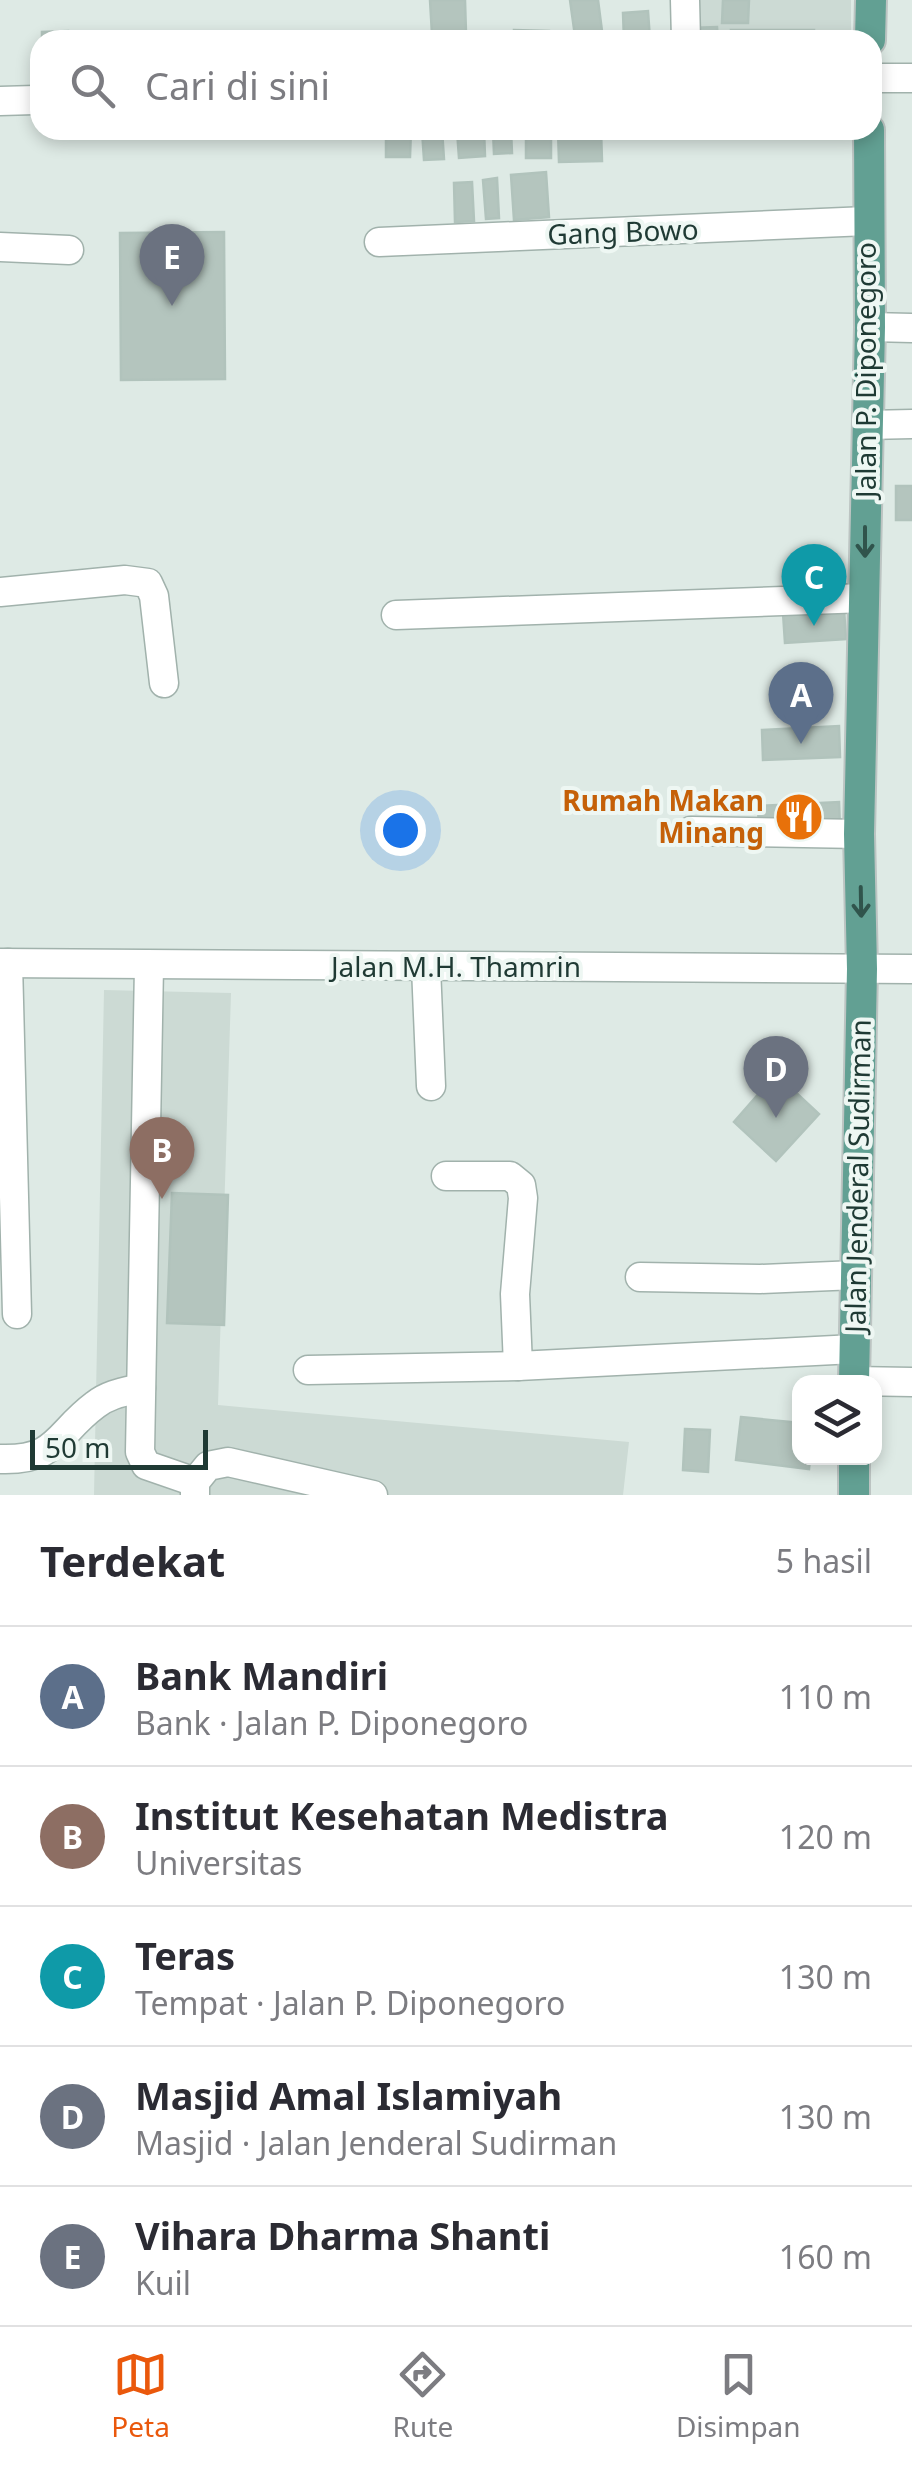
<!DOCTYPE html>
<html lang="id">
<meta charset="utf-8">
<style>
body{margin:0;font-family:"Noto Sans",sans-serif;background:#f2f2f3;color:#2b2b33}
.controls{position:absolute;right:30px;bottom:30px;display:grid;overflow:hidden;border-radius:20px;box-shadow:0 5px 15px #0003}
.controls button{width:90px;height:90px;display:grid;place-items:center;padding:0;border:0;border-bottom:2px solid #e1e1e2;background:#fff;color:#2b2b33;font:50px sans-serif}
.scale{position:absolute;left:30px;bottom:25px;width:178px;box-sizing:border-box;padding-left:10px;border:5px solid #1f3a34;border-top:0;font-size:28px;line-height:35px;white-space:nowrap;color:#1f3a34;-webkit-text-stroke:8px #eef7f3;paint-order:stroke}
.you{position:absolute;left:400px;top:830px;width:35px;height:35px;margin:-25px;border:8px solid #fff;border-radius:50%;background:#1a73e8;box-shadow:0 0 0 15px #1a73e833}
.badge{display:grid;place-items:center;width:65px;height:65px;border-radius:50%;background:#ea580c;color:#fff;font-size:32px;font-weight:700}
.pin{position:absolute;translate:-50% -82px;filter:drop-shadow(0 2px 5px #0008)}
.pin::after{content:'';position:absolute;top:52px;width:35px;height:30px;background:inherit;clip-path:polygon(0 0,100% 0,50% 100%)}
.list{margin:0;padding:0;list-style:none}
h2{display:flex;justify-content:space-between;align-items:center;height:130px;margin:0;padding:0 40px;font-size:42px}
h2 small{font-size:32px;font-weight:400;color:#7c7c81}
.list li{display:grid;grid-template-columns:65px 1fr auto;gap:30px;align-items:center;box-sizing:border-box;height:140px;padding:0 40px;border-top:2px solid #e1e1e2}
.list b{display:block;font-size:38px;white-space:nowrap}
.list p{margin:0;font-size:32px;white-space:nowrap;color:#7c7c81}
.list em{font-size:32px;font-style:normal;color:#7c7c81}
.icon{flex:none;width:55px;height:55px;fill:none;stroke:currentColor;stroke-width:2;stroke-linecap:round;stroke-linejoin:round}
.map{position:relative;flex:none;width:912px;height:1495px;overflow:hidden}
.search{position:absolute;background:#fff;box-shadow:0 5px 15px #0003;left:30px;right:30px;top:30px;height:110px;display:flex;align-items:center;gap:25px;box-sizing:border-box;padding:0 35px;border-radius:30px;color:#7c7c81;font-size:38px}
.sheet{height:830px;background:#fff}
nav{display:flex;justify-content:space-around;align-items:center;box-sizing:border-box;height:140px;border-top:2px solid #e1e1e2;background:#fff;font-size:28px;color:#7c7c81}
nav a{display:grid;justify-items:center;gap:5px}
nav .on{color:#ea580c}
.map>svg:first-child{display:block}
.built{fill:#ccdad4}
.building{fill:#b4c5be;stroke:#b1c3bc;stroke-width:2.5}
.lines{fill:none;stroke-linecap:round;stroke-linejoin:round}
.minor-casing{stroke:#a1b2ac;stroke-width:31}
.major-casing{stroke:#bcc4c2;stroke-width:34}
.minor{stroke:#fff;stroke-width:28}
.major{stroke:#62a093;stroke-width:30}
.oneway{stroke:#30544c}
.labels{text-anchor:middle;stroke-width:8;stroke-linejoin:round;paint-order:stroke}
.street-label{font-size:28px;fill:#1f3a34;stroke:#eef7f3}
.food-label{font-size:28px;font-weight:bold;fill:#c56008;stroke:#eef7f3;text-anchor:end}
</style>
<div class="map">
<svg width="912" height="1495" viewBox="0 0 912 1495">
<rect width="100%" height="100%" fill="#deeae5"/>
<g class="built">
<rect x="692" y="0" width="159" height="40"/>
<polygon points="104,990 231,993 218,1405 629,1442 623,1495 94,1495"/>
</g>
<g class="building">
<polygon points="430,0 465,0 466,33 432,34"/>
<polygon points="570,0 598,0 602,31 575,36"/>
<polygon points="723,0 749,0 748,23 722,23"/>
<polygon points="648,11 650,40 624,40 623,13"/>
<polygon points="717,27 718,40 688,40 688,28"/>
<polygon points="514,30 549,31 549,40 514,40"/>
<polygon points="731,30 814,30 814,40 732,40"/>
<polygon points="68,31 68,40 42,40 42,32"/>
<polygon points="386,130 411,130 410,157 386,157"/>
<polygon points="422,130 442,130 444,159 424,160"/>
<polygon points="457,130 484,130 485,156 459,158"/>
<polygon points="493,130 511,130 512,153 494,154"/>
<rect x="526" y="130" width="25" height="28"/>
<polygon points="558,130 601,130 602,161 559,162"/>
<polygon points="546,172 549,217 514,220 511,175"/>
<polygon points="497,178 499,218 486,219 483,180"/>
<polygon points="472,182 474,221 455,222 454,183"/>
<polygon points="224,232 225,379 121,380 120,233"/>
<rect x="896" y="486" width="16" height="34"/>
<polygon points="844,609 846,639 785,643 783,613"/>
<polygon points="839,726 840,757 763,760 762,730"/>
<polygon points="839,802 840,828 759,831 758,806"/>
<polygon points="776,1074 819,1114 776,1161 734,1122"/>
<polygon points="172,1193 228,1195 224,1325 167,1323"/>
<polygon points="741,1417 800,1423 800,1458 810,1458 809,1469 736,1460"/>
<polygon points="685,1429 710,1430 708,1472 683,1470"/>
</g>
<g class="lines">
<g class="minor-casing">
<g id="minor">
<polyline points="685,0 686,40"/>
<polyline points="872,78 912,78"/>
<polyline points="0,101 35,100"/>
<polyline points="379,242 867,221"/>
<polyline points="0,247 69,250"/>
<polyline points="870,327 912,328"/>
<polyline points="867,425 912,424"/>
<polyline points="0,592 125,580 148,583 154,596 164,683"/>
<polyline points="396,615 865,598"/>
<polyline points="691,831 859,834"/>
<polyline points="0,963 912,969"/>
<polyline points="8,963 17,1314"/>
<polyline points="149,966 140,1452 146,1465 195,1482"/>
<polyline points="426,967 431,1086"/>
<polyline points="446,1176 510,1176 521,1185 523,1198 515,1294 518,1366"/>
<polyline points="640,1277 760,1279 856,1275"/>
<polyline points="308,1370 518,1366 854,1349"/>
<polyline points="854,1381 912,1382"/>
<path d="M0 1459C58 1461 56 1434 95 1405 109 1394 124 1392 141 1388"/>
<polyline points="195,1495 195,1482 208,1466 228,1462 373,1495"/>
</g>
</g>
<g class="major-casing">
<g id="major">
<polyline points="870,40 871,0"/>
<polyline points="854,1382 862,969 859,834 870,327 869,130"/>
<polyline points="854,1495 854,1458"/>
</g>
</g>
<use href="#minor" class="minor"/>
<use href="#major" class="major"/>
</g>
<defs><path id="oneway-shaft" d="M-6 0H5M1.5-3L5.5 0L1.5 3" fill="none" stroke-width="1.6" stroke-linecap="round" stroke-linejoin="round" transform="scale(2.5)"/></defs>
<g class="oneway">
<use href="#oneway-shaft" transform="translate(865 542) rotate(90)"/>
<use href="#oneway-shaft" transform="translate(861 902) rotate(89)"/>
</g>
<defs>
<g id="restaurant-disc" transform="scale(2.5)"><circle r="9.5" fill="#e8710a" stroke="#eef7f3"/><path d="M-5-6h1v4h1v-4h1v4h1v-4h1v5L-1.5 .5V6h-2V.5L-5-1ZM5-6V6H3V1.5H1.5Q1.5-4 5-6Z" fill="#fff"/></g>
</defs>
<g fill-rule="evenodd">
<use href="#restaurant-disc" x="799" y="817"/>
</g>
<g class="labels">
<g class="street-label">
<text transform="translate(623 232) rotate(-2)" y="10">Gang Bowo</text>
<text transform="translate(866 370) rotate(-90)" y="10">Jalan P. Diponegoro</text>
<text x="456" y="977">Jalan M.H. Thamrin</text>
<text transform="translate(858 1176) rotate(-89)" y="10">Jalan Jenderal Sudirman</text>
</g>
<g class="food-label">
<text x="764" y="811">Rumah Makan<tspan x="764" dy="32">Minang</tspan></text>
</g>
</g>
</svg>
<div class="controls">
<button><svg class="icon" aria-label="layers" viewBox="0 0 24 24"><path d="M12 4l9 5-9 5-9-5zM3 14l9 5 9-5"/></svg></button>
</div>
<div class="scale">50 m</div>
<div class="you"></div>
<div class="pin badge" style="left:801px;top:744px;background:#5c6f8a">A</div>
<div class="pin badge" style="left:162px;top:1199px;background:#8d6e63">B</div>
<div class="pin badge" style="left:814px;top:626px;background:#0f9aa8">C</div>
<div class="pin badge" style="left:776px;top:1118px;background:#6b7280">D</div>
<div class="pin badge" style="left:172px;top:306px;background:#6b7280">E</div>
<div class="search"><svg class="icon" aria-label="search" viewBox="0 0 24 24"><circle cx="10" cy="10" r="6"/><path d="M15 15l6 6"/></svg>Cari di sini</div>
</div>
<section class="sheet">
<h2>Terdekat<small>5 hasil</small></h2>
<ul class="list">
<li><span class="badge" style="background:#5c6f8a">A</span><div><b>Bank Mandiri</b><p>Bank · Jalan P. Diponegoro</p></div><em>110 m</em></li>
<li><span class="badge" style="background:#8d6e63">B</span><div><b>Institut Kesehatan Medistra</b><p>Universitas</p></div><em>120 m</em></li>
<li><span class="badge" style="background:#0f9aa8">C</span><div><b>Teras</b><p>Tempat · Jalan P. Diponegoro</p></div><em>130 m</em></li>
<li><span class="badge" style="background:#6b7280">D</span><div><b>Masjid Amal Islamiyah</b><p>Masjid · Jalan Jenderal Sudirman</p></div><em>130 m</em></li>
<li><span class="badge" style="background:#6b7280">E</span><div><b>Vihara Dharma Shanti</b><p>Kuil</p></div><em>160 m</em></li>
</ul>
</section>
<nav>
<a class="on"><svg class="icon" aria-label="map" viewBox="0 0 24 24"><path d="M3 6l6-2 6 2 6-2v14l-6 2-6-2-6 2zM9 4v14M15 6v14"/></svg>Peta</a>
<a><svg class="icon" aria-label="directions" viewBox="0 0 24 24"><path d="M12 3l9 9-9 9-9-9zM9 14v-3h6M13 9l2 2-2 2"/></svg>Rute</a>
<a><svg class="icon" aria-label="saved" viewBox="0 0 24 24"><path d="M7 4h10v16l-5-4-5 4z"/></svg>Disimpan</a>
</nav>
